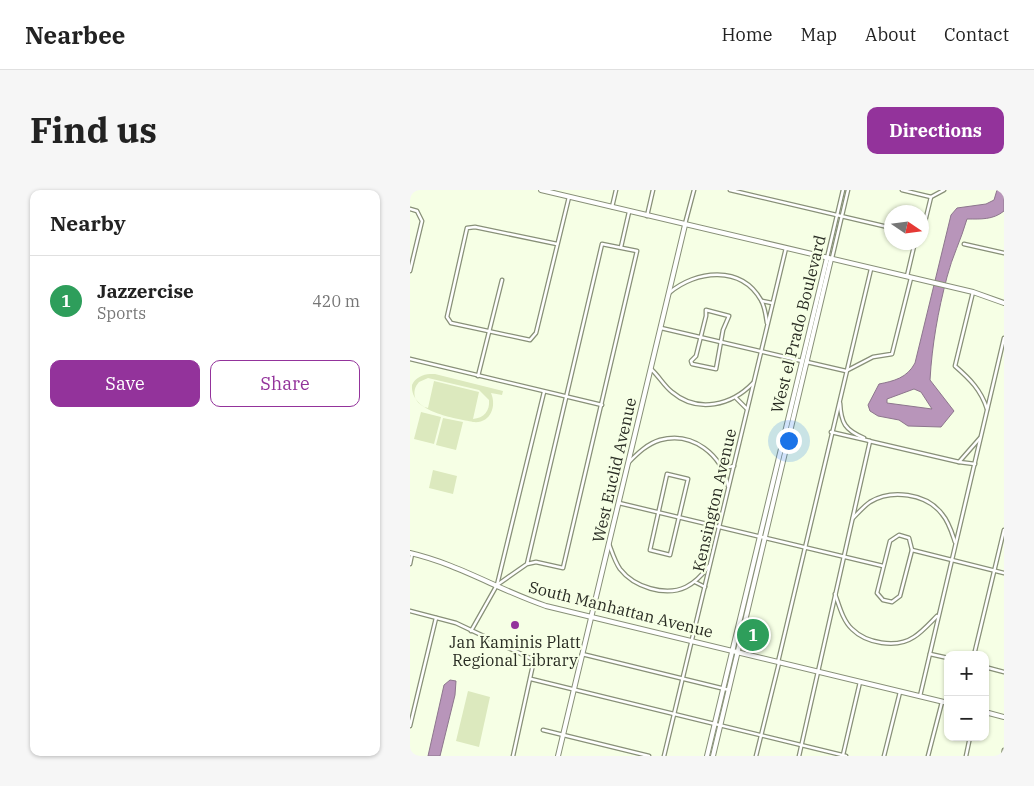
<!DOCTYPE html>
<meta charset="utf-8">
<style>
body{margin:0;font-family:"IBM Plex Serif",serif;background:#f6f6f6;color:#222}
.controls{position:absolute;right:15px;bottom:15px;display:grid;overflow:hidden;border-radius:10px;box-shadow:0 1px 4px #0004}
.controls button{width:45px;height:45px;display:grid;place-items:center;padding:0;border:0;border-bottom:1px solid #e0e0e0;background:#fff;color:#222;font:25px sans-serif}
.compass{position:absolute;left:474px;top:15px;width:45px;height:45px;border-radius:50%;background:#fff;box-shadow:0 1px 4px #0004;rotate:103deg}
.you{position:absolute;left:378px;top:250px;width:18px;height:18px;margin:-12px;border:4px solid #fff;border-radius:50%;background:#1a73e8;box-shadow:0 0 0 8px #1a73e833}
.badge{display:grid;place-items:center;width:32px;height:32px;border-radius:50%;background:#93339b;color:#fff;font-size:16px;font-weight:700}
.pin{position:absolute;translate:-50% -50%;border:2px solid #fff;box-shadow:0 1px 5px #0006}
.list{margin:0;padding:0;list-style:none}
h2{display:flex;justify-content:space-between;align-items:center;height:65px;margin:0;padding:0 20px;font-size:21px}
h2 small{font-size:16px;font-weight:400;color:#767676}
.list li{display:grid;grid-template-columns:32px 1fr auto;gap:15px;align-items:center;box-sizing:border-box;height:90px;padding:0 20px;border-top:1px solid #e0e0e0}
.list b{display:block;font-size:19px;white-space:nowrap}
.list p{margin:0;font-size:16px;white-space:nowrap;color:#767676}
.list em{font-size:16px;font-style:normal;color:#767676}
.actions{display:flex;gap:10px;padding:15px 20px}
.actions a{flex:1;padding:11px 0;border:1px solid #93339b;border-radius:10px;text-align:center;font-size:18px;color:#93339b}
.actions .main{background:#93339b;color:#fff}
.map{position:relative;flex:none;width:594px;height:566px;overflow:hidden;border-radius:10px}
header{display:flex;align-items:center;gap:30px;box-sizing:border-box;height:70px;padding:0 25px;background:#fff;border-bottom:1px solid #e0e0e0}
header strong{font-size:24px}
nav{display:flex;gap:28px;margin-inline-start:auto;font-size:18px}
.intro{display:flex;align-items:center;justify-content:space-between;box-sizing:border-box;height:120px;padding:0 30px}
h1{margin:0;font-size:35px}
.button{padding:12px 22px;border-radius:10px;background:#93339b;color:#fff;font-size:18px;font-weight:700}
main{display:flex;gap:30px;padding:0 30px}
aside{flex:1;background:#fff;border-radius:10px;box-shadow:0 1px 4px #0004}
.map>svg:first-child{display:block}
.green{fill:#dce9be;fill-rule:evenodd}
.water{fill:#b895ba;stroke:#8d768d;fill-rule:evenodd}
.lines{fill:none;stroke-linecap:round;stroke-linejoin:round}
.street-casing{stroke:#889078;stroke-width:5}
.secondary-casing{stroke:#889078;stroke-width:6}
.street{stroke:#fff;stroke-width:2.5}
.secondary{stroke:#fff;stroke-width:4}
.poi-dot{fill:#93339b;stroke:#f6ffe5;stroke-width:2}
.labels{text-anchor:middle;stroke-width:4.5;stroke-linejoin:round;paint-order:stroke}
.street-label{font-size:16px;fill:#292c23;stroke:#f6ffe5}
.poi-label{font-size:16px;fill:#292c23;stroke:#f6ffe5}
</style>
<header>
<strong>Nearbee</strong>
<nav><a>Home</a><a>Map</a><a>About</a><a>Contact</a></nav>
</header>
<div class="intro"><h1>Find us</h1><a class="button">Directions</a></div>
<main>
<aside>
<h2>Nearby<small></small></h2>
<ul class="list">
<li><span class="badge" style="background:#2e9e5b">1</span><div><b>Jazzercise</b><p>Sports</p></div><em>420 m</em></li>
</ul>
<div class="actions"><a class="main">Save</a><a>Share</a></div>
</aside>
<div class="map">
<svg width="594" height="566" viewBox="0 0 594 566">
<rect width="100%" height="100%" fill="#f6ffe5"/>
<g class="green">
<path d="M20 184H25L93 201 92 205 81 203C87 217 80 234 63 232 46 228 0 223 2 195 5 188 13 184 20 184ZM18 188 69 200 79 210C80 221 74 228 63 229L69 202 24 191 18 218C5 215 0 202 9 192Z"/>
<polygon points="11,222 31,227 24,254 4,249"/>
<polygon points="33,228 53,232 46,260 26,255"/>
<polygon points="23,280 47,286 43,304 19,298"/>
<polygon points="58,501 80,507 69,557 46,551"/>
</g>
<g class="water">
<path d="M587 0H594V21C583 30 571 29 557 29 551 50 542 67 537 87 528 121 522 155 520 190L544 221 531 237 498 236 489 230 468 226 460 221 458 215 469 194C484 191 497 188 505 173L541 25 547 18 576 14 584 10ZM504 199 511 202 522 219 477 213V209Z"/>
<polygon points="40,490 46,491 45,505 30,566 18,566 34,495"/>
</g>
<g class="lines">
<g class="street-casing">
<g id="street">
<polyline points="320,0 482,38"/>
<polyline points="492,0 521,7"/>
<polyline points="202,17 206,0"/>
<polyline points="0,19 7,21 12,31 0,81"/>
<polyline points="237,26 243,0"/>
<polyline points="275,34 284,0"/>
<polyline points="512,44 521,7 534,0"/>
<polyline points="147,54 65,37 57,38 37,127 41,133 120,150 126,143 159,7"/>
<polyline points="554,54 594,63"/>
<polyline points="211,57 219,22"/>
<polyline points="417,68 433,0"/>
<polyline points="422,68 438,0"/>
<polyline points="497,86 505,52"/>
<path d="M563 102 545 176C560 189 571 200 577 219"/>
<path d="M259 103C286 80 331 75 351 110 355 117 356 126 357 133"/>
<polyline points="352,111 362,113"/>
<polygon points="296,120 319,126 313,140 306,179 282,174 281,171 286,166 296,126"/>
<polyline points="251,138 392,171"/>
<polyline points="0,169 192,215"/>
<polyline points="397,172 436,181 463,167 482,164 501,88"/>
<path d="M241 179C249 186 254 196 262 202 288 224 322 215 343 193"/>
<polyline points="68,186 92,90"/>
<polyline points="326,208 337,219"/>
<path d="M430 213C431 233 435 240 454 248"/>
<polyline points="459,251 549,272 570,248"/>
<path d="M219 272C228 263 237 254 250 250 283 241 312 265 318 296"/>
<polyline points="549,272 565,274"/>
<polyline points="313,278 324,276"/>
<polygon points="257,284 278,289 260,365 240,360"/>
<polyline points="209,313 473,376"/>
<path d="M443 328C448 323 454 316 460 312 481 299 516 303 532 324 539 332 542 343 545 352"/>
<polygon points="489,345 499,348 502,360 490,406 482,412 473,410 467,403 480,351"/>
<path d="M199 354C202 362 205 372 210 379 224 397 255 407 276 397 286 392 293 384 299 376"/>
<polyline points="502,360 594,383"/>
<polyline points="0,374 2,364"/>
<polyline points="285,392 295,397"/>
<polyline points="87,395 117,374 192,54 227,61 153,378 126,372 117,374"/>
<path d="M425 404C429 415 433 431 442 439 456 453 486 459 504 447 512 442 520 433 527 426"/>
<polyline points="0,421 46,433 124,470 103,566"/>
<polyline points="61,441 87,395 134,202"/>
<polyline points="172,464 319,500"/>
<polyline points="520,464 538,468"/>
<polyline points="564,465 594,340"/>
<polyline points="368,472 461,79"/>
<polyline points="575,477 594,482"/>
<polyline points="121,489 436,566"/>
<polyline points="510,506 594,148"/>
<polyline points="0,536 26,428"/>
<polyline points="133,540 239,566"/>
<polyline points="433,565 450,492"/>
<polyline points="254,566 376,58"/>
<polyline points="346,566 369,473"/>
<polyline points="389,566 460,251 421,242"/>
<polyline points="474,566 490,502"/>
<polyline points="518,566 532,512"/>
<polyline points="556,566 560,547"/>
<polyline points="593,566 594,560"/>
</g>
</g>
<g class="secondary-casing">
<g id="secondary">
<polyline points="131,0 563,102 594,113"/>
<path d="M0 363C48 374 89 400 136 416L538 513"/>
<polyline points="575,522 594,527"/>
<polyline points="148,566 275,35"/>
<polyline points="297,566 417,68"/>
<polyline points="303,566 421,69"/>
</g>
</g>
<use href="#street" class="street"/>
<use href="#secondary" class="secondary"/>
</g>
<circle class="poi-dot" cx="105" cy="435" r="5"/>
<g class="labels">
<g class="street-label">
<text transform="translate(388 134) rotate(-76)" y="6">West el Prado Boulevard</text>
<text transform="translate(204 280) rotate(-77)" y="6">West Euclid Avenue</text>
<text transform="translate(304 310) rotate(-77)" y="6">Kensington Avenue</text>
<text transform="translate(211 419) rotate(14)" y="6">South Manhattan Avenue</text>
</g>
<g class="poi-label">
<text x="105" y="458">Jan Kaminis Platt<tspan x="105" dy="18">Regional Library</tspan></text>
</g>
</g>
</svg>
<div class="controls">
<button>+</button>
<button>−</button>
</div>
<svg class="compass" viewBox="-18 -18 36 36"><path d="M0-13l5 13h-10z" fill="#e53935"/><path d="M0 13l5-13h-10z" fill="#767676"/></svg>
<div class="you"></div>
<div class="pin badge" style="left:343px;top:445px;background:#2e9e5b">1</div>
</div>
</main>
